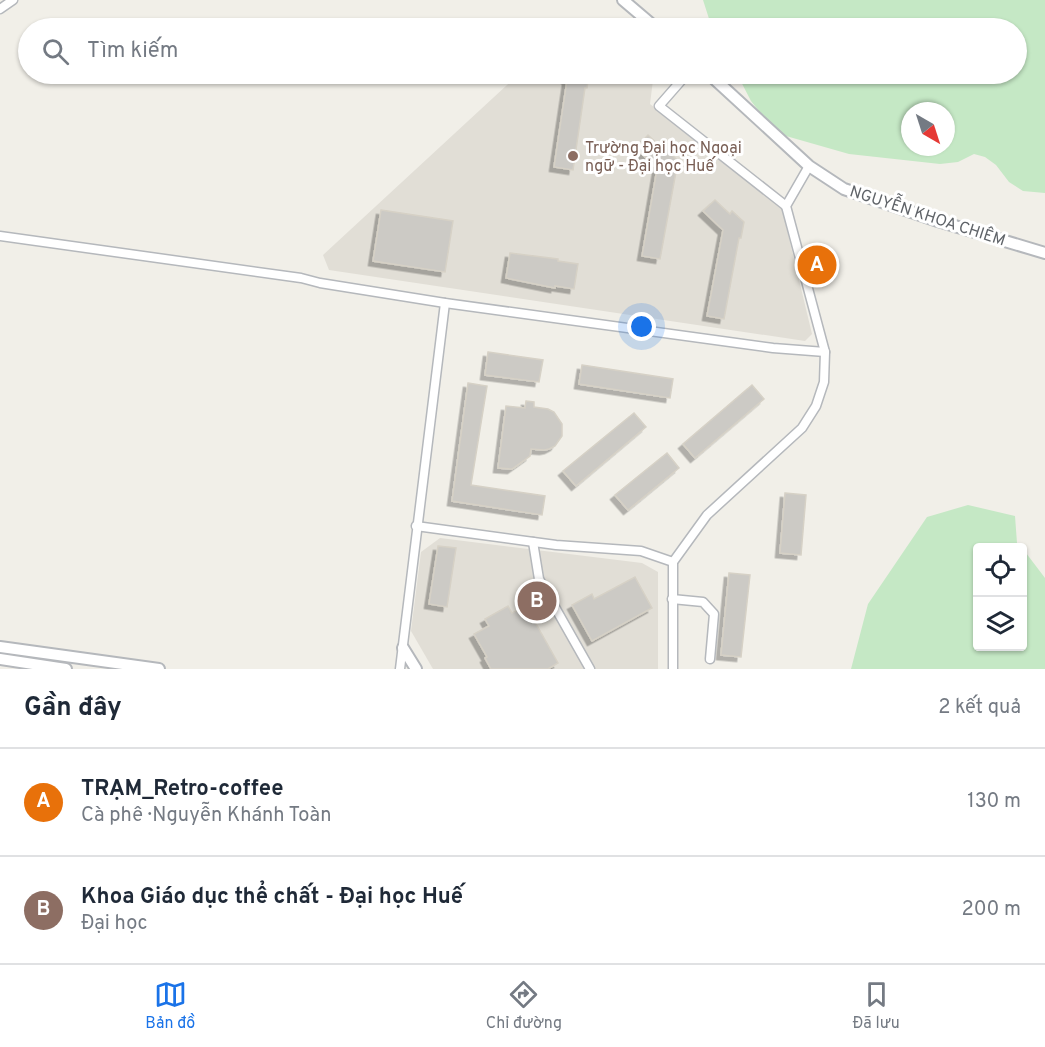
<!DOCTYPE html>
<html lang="vi">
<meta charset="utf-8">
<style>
body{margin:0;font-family:Overpass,sans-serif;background:#f6f6f7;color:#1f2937}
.controls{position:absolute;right:18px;bottom:18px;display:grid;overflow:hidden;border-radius:6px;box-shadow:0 2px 4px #0004}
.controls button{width:54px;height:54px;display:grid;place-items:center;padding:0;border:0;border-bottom:2px solid #e0e1e3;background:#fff;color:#1f2937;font:30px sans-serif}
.compass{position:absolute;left:901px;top:102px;width:54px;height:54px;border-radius:50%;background:#fff;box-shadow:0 2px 4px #0004;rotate:141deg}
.you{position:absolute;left:642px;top:327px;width:21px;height:21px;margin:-15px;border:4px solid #fff;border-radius:50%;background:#1a73e8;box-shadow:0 0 0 9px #1a73e833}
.badge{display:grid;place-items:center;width:39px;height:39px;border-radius:50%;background:#1a73e8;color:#fff;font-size:20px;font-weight:700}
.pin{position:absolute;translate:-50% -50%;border:3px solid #fff;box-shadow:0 2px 6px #0006}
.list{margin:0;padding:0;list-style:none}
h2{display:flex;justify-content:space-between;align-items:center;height:78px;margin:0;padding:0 24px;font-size:26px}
h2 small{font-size:20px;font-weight:400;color:#747a83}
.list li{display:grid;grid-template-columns:39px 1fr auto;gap:18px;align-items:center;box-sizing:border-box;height:108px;padding:0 24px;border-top:2px solid #e0e1e3}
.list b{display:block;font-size:22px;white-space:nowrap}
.list p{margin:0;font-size:20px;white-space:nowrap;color:#747a83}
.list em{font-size:20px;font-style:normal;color:#747a83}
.icon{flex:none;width:33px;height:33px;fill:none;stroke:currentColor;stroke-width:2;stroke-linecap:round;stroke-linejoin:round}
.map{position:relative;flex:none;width:1045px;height:669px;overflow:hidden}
.search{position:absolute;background:#fff;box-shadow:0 2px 4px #0004;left:18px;right:18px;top:18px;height:66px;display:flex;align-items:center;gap:15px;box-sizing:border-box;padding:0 21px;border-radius:33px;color:#747a83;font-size:22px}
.sheet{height:294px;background:#fff}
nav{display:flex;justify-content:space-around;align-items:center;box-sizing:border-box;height:84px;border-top:2px solid #e0e1e3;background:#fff;font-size:16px;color:#747a83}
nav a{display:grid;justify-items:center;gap:3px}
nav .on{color:#1a73e8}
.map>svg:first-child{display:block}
.education{fill:#e1ded6}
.green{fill:#c5e8c5;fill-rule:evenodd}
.building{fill:#cccac5;stroke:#d6d1c6;stroke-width:1.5;filter:url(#shadow)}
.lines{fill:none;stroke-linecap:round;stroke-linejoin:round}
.minor-casing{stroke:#b5b8bc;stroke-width:11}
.tertiary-casing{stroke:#b5b8bc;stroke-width:14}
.minor{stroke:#fff;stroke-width:8}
.tertiary{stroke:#fff;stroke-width:10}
.education-dot{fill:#8d6e63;stroke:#fff;stroke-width:2}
.labels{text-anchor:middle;stroke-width:6;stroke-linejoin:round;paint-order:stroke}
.education-label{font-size:16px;fill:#785e54;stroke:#fff;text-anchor:start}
.street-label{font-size:16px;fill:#5f6368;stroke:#fff}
</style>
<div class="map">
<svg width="1045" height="669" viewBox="0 0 1045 669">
<defs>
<filter id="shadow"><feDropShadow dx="-4.5" dy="4.5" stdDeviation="0" flood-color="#0004"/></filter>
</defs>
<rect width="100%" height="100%" fill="#f1efe8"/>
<g class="education">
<polygon points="519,74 646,74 653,80 650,104 782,209 812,334 805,341 329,270 323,255"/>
<polygon points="440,538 642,563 658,572 658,669 433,669 411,631 421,552"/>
</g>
<g class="green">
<path d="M703 0H1045V193L1023 191 1009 182 996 165 985 157 974 154 958 162 940 164 849 154 786 136 770 125 751 101 737 74H1016V28H712ZM910 111H946V147H910Z"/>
<polygon points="968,505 1015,516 1017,543 1021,547 978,548 978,646 1022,646 1023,549 1045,578 1045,669 851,669 868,604 927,517"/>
</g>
<g class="building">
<polygon points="560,74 589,74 587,88 585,88 573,170 554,167 567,80"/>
<polygon points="648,135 666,152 667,150 678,161 660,259 642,256 657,169 636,148"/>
<polygon points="715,200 730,214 732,211 744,222 741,238 739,238 724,319 707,316 723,230 703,211"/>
<polygon points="381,210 453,221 445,272 373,261"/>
<polygon points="510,253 558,259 558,261 578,264 574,289 555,286 555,288 506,278"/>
<polygon points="488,352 543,360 539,382 485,375"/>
<polygon points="582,365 673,379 670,398 579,384"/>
<polygon points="468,383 487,386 471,485 545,496 542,515 452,501"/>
<polygon points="752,385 764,399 695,458 683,444"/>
<polygon points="526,401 534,402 534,407 548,409 554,412 562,424 562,436 555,446 549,449 544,450 531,449 530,456 512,469 498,468 506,406 525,408"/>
<polygon points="634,413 646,427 576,486 563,471"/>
<polygon points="667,453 679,468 628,510 615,495"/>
<polygon points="785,493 806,495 801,555 780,553"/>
<polygon points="438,546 456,548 447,607 429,604"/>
<polygon points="729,573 750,575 741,657 721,655"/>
<polygon points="635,577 652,608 592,641 572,605 592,594 594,599"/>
<polygon points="508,606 512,613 526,606 558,663 548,669 491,669 485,658 487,657 474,634 489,626 485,619"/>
</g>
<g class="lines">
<g class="minor-casing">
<g id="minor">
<polyline points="0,9 13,0"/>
<polyline points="687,74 659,106 786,206"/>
<polyline points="0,236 301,278 320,283 445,303 773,348 825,352"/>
<polyline points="416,526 556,545 641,551 673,562"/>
<polyline points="533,542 539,579 590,669"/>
<polyline points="672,599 703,602 714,614 710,659"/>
<polyline points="400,669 445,303"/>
<polyline points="673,669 673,562 707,515 802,428 816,406 824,382 825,352 786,206 809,166"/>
</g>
</g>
<g class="tertiary-casing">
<g id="tertiary">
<polyline points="623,0 656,28"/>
<polyline points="709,74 809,166 844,189 938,221 1045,253"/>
<polyline points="0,647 159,669"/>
<polyline points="403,648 416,669"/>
<polyline points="0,659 66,669"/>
</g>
</g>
<use href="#minor" class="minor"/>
<use href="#tertiary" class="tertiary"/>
</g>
<circle class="education-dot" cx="573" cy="156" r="6"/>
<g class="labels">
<g class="education-label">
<text x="585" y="153">Trường Đại học Ngoại<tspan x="585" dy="18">ngữ - Đại học Huế</tspan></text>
</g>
<g class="street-label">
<text transform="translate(928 215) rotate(18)" y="6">NGUYỄN KHOA CHIÊM</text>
</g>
</g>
</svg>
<div class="controls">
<button><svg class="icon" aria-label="locate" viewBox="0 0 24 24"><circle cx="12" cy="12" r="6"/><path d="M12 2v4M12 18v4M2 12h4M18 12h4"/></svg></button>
<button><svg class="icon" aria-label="layers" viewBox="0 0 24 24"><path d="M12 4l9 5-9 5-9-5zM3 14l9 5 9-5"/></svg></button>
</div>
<svg class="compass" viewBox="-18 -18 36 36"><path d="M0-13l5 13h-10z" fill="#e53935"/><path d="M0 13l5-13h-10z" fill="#747a83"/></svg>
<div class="you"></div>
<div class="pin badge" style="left:817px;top:265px;background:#e8710a">A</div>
<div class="pin badge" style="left:537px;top:601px;background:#8d6e63">B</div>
<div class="search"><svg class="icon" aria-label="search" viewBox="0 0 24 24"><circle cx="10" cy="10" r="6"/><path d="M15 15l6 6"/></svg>Tìm kiếm</div>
</div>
<section class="sheet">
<h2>Gần đây<small>2 kết quả</small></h2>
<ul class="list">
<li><span class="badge" style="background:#e8710a">A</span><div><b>TRẠM_Retro-coffee</b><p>Cà phê · Nguyễn Khánh Toàn</p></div><em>130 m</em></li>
<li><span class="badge" style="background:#8d6e63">B</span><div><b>Khoa Giáo dục thể chất - Đại học Huế</b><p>Đại học</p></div><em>200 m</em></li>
</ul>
</section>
<nav>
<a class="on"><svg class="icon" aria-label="map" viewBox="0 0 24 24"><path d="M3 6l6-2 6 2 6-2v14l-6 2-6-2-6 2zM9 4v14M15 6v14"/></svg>Bản đồ</a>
<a><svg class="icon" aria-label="directions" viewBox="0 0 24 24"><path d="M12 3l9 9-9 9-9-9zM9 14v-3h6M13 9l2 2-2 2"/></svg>Chỉ đường</a>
<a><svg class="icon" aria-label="saved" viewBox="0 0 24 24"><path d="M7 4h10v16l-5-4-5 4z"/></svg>Đã lưu</a>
</nav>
